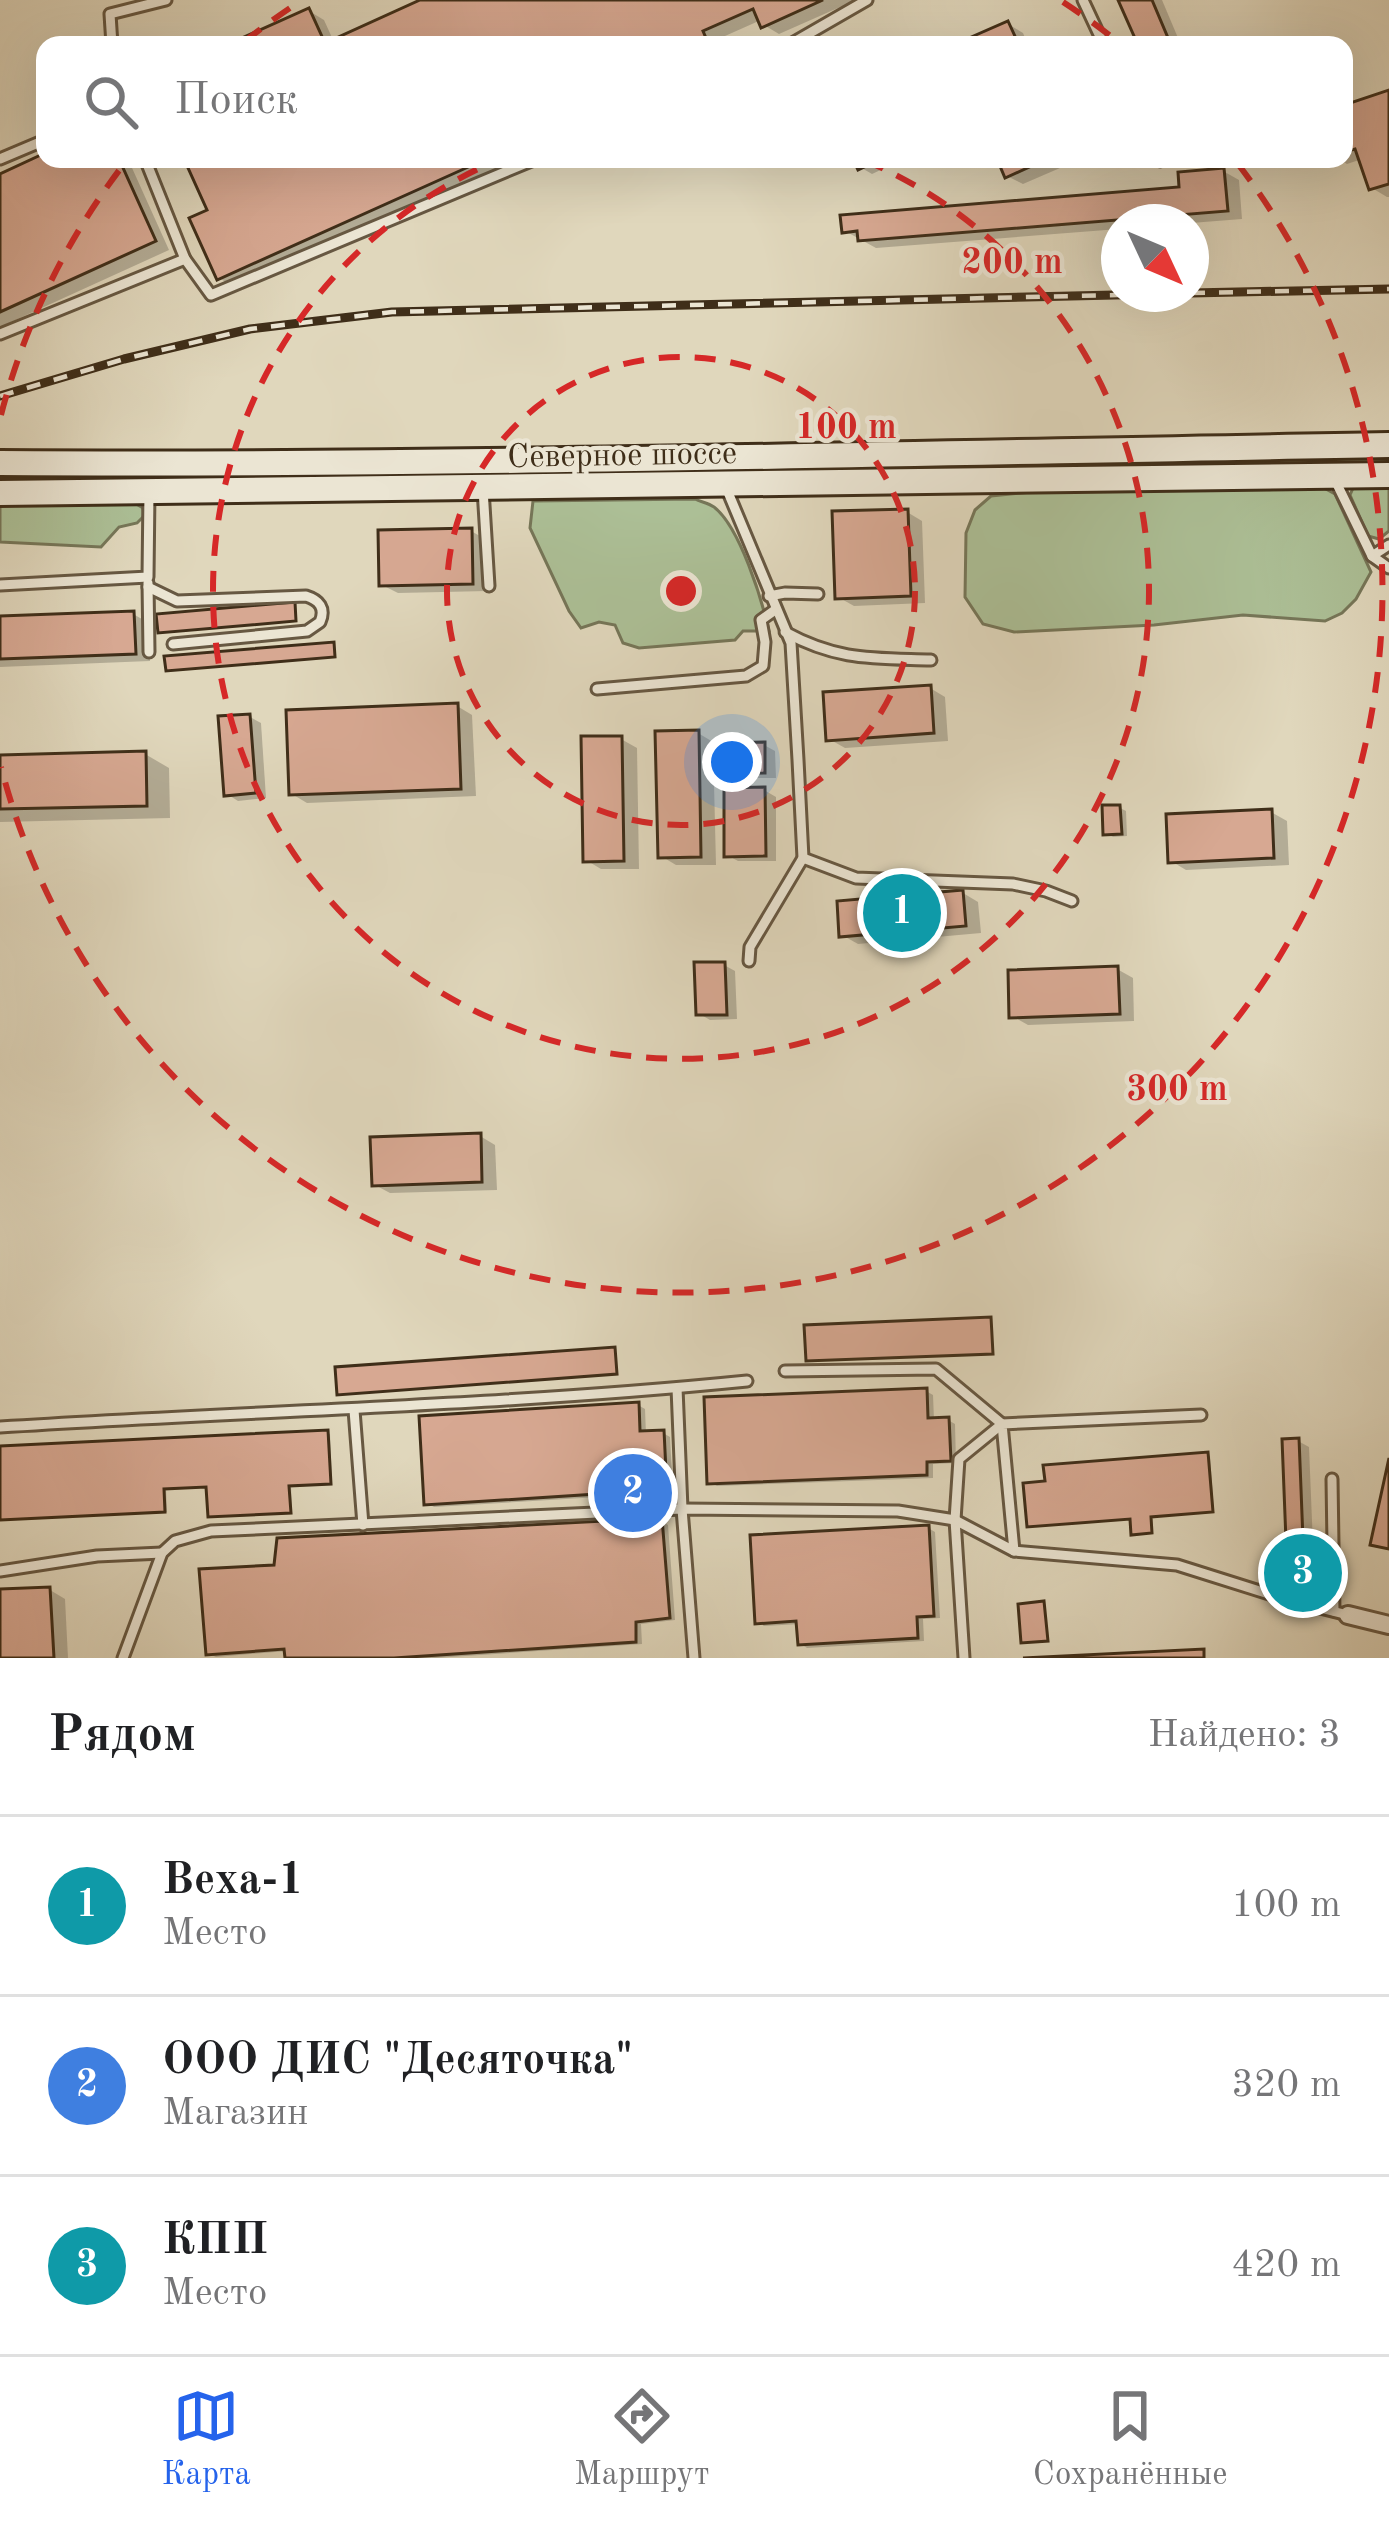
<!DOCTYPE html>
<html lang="ru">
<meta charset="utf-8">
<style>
body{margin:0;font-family:"Old Standard TT",serif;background:#f2f2f2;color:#202124}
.compass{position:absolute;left:1101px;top:204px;width:108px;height:108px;border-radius:50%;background:#fff;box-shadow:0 12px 48px #0002;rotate:134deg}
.you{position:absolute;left:732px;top:762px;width:42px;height:42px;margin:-30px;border:9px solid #fff;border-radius:50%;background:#1a73e8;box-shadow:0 0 0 18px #1a73e833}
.badge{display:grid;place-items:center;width:78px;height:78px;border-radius:50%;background:#2563eb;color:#fff;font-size:39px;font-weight:700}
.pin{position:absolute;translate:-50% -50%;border:6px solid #fff;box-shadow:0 3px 12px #0006}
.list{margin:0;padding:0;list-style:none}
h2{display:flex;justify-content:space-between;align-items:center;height:156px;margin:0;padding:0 48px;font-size:51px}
h2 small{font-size:39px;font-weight:400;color:#757577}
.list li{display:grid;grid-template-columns:78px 1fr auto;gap:36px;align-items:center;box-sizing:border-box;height:180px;padding:0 48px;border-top:3px solid #e0e0e0}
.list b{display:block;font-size:45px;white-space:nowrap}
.list p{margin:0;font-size:39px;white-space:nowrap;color:#757577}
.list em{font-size:39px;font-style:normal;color:#757577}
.icon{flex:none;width:66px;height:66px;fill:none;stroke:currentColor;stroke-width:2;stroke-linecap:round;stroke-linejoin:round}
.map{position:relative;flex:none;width:1389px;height:1658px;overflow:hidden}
.search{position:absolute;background:#fff;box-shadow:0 12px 48px #0002;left:36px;right:36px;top:36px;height:132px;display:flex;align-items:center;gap:30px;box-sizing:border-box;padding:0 42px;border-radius:24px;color:#757577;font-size:45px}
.sheet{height:696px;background:#fff}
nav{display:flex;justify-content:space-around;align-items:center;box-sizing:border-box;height:168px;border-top:3px solid #e0e0e0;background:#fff;font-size:33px;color:#757577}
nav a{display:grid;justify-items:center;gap:6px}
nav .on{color:#2563eb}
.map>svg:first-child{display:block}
.green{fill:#acbf96;stroke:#767658;stroke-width:3}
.shadow{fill:#0003}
.building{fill:#d7a892;stroke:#3f2e19;stroke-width:3}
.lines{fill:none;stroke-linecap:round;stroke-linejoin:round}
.service-casing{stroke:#675842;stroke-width:15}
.minor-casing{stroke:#675842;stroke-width:22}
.secondary-casing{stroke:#3f2e19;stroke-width:30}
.service{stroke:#ebe5d3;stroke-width:9}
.minor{stroke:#ebe5d3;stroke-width:16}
.secondary{stroke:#ebe5d3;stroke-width:24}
.rail-casing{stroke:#3f2e19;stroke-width:9}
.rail{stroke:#ebe5d3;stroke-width:4.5;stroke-dasharray:14;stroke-linecap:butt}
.ring{fill:none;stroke:#d62828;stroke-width:6;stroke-dasharray:21 15}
.labels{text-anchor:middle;stroke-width:9;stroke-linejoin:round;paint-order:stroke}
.street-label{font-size:33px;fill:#3f2e19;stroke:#ebe5d3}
.centre{fill:#d62828;stroke:#ebe5d3;stroke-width:6}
.ring-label{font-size:36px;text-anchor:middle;font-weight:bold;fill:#d62828;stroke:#ebe5d3;stroke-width:9;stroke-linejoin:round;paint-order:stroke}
</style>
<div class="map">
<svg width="1389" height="1658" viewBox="0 0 1389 1658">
<rect width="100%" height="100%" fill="#e0d7bc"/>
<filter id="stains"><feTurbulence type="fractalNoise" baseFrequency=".00167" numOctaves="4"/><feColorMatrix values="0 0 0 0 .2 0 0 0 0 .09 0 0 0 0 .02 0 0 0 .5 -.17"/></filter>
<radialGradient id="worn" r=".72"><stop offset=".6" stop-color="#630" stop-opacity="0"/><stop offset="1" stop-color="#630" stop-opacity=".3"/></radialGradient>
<g class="green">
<polygon points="1389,455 1389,464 738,475 741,468"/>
<polygon points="709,468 711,473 166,481 168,475"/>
<polygon points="0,473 122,474 126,478 126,481 0,482"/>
<polygon points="1354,486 1389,486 1389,531 1379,539 1368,536 1350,495"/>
<polygon points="1324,488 1335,494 1371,572 1356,599 1342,613 1325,621 1243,615 1154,625 1014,632 983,624 965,597 966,533 975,510 991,496 1052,490"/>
<path d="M695 499C701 502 708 503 714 507 740 527 762 600 769 631H743L735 640 639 648 623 643 615 625 599 622 581 628 569 611 530 528 533 501Z"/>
<polygon points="0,500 131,501 143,508 144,516 137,523 119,527 101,547 0,542"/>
</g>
<g class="shadow">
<polygon points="427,0 856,0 779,34 764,25 761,20 716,40 718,45 234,45 309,11 324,20 334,42"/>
<polygon points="1122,0 1162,0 1181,45 1141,45"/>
<polygon points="1008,24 1023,33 1028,45 961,45"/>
<polygon points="1389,94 1389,197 1387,197 1372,188 1362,159 1347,164 1339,159 1344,159 1344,108"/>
<polygon points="45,157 45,159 128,159 169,250 0,327 0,177"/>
<polygon points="188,159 519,159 234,287 219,278 211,212"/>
<polygon points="857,159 904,159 872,174 860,167"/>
<polygon points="1000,159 1056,159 1060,168 1023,184 1007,176"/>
<polygon points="1223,171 1239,180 1242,219 1191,223 1119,222 1119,229 876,248 845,231 1182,190"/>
<polygon points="907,512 922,521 925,603 854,606 838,597"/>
<polygon points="471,531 487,540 488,591 398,593 382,585"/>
<polygon points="133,614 149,623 150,661 0,667 0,619"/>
<polygon points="930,688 945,697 948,741 845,748 829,739"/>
<polygon points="457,706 472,715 476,796 307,803 292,794"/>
<polygon points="250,717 261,723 266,798 238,801 227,794"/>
<polygon points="698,733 713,742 716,865 676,865 661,856"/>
<polygon points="621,739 637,748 639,869 601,869 586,860"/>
<polygon points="764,745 775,751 776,778 736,778 725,772"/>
<polygon points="145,754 169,768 170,818 0,822 0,758"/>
<polygon points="764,790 776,797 776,861 738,861 727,855"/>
<polygon points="1120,808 1126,811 1127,836 1113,837 1106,833"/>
<polygon points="1271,812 1287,821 1289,865 1186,870 1171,861"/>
<polygon points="963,893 978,902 981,933 858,944 842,935"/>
<polygon points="724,965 735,971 737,1019 710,1020 698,1013"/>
<polygon points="1117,969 1133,978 1134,1021 1028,1025 1012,1016"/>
<polygon points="480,1136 495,1145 497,1190 390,1193 375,1185"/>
<polygon points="926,1391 933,1395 934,1420 948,1420 955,1424 956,1463 933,1464 933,1478 717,1486 710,1482"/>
<polygon points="638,1405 645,1409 646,1434 663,1433 670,1437 672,1474 647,1476 649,1494 434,1507 427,1503"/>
<polygon points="327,1433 330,1434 332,1483 291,1485 292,1513 213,1517 209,1486 166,1488 167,1512 0,1520 0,1449"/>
<polygon points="1298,1441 1309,1447 1313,1545 1300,1545 1288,1539"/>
<polygon points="1208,1455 1210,1456 1214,1512 1152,1517 1153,1533 1136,1534 1133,1519"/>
<polygon points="662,1521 668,1525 675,1620 641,1624 642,1644 435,1658 288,1658 287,1651 216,1657 209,1654"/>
<polygon points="928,1528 935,1532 940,1618 923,1619 924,1641 807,1648 801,1644 800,1624 764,1626 758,1622"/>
<polygon points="1315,1565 1322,1569 1323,1585 1300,1586 1293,1582"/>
<polygon points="50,1590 65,1599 68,1658 0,1658 0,1592"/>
</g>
<g class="building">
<polygon points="420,0 823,0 761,28 753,9 703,31 709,45 226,45 309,8 325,43"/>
<polygon points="1118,0 1152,0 1171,45 1138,45"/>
<polygon points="1008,21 1019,45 953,45"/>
<polygon points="1389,90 1389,184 1369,190 1355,149 1344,152 1344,105"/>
<polygon points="45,153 45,159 119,159 156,241 0,312 0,174"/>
<polygon points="184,159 486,159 217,280 189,218 207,210"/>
<polygon points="853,159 881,159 858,170"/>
<polygon points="997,159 1047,159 1005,178"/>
<polygon points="1224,168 1228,211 858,241 857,231 842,233 840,215 1179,187 1178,172"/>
<polygon points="908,509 911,596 835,599 832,511"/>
<polygon points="472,528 473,584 379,586 378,530"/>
<polygon points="295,602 296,621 158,633 156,614"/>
<polygon points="134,611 136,654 0,659 0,616"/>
<polygon points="334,642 335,657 166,671 164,656"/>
<polygon points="931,685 934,733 826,741 823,692"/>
<polygon points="458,703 461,789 289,795 286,710"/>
<polygon points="250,714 256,793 224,796 218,716"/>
<polygon points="699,730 701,857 658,858 655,731"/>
<polygon points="581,736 622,736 624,861 583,862"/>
<polygon points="765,742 765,773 722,774 721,743"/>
<polygon points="146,751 147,806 0,809 0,755"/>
<polygon points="765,787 766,856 724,857 724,788"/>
<polygon points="1102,805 1120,805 1122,834 1103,835"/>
<polygon points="1272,809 1274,858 1168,863 1166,814"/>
<polygon points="963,890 966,926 839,937 837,901"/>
<polygon points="694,962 725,962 727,1015 696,1015"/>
<polygon points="1118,966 1120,1014 1009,1018 1008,970"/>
<polygon points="481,1133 482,1182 372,1186 370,1137"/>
<polygon points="991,1317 993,1354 806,1361 804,1325"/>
<polygon points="615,1347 617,1374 337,1395 335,1367"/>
<polygon points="927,1388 928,1418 949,1417 951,1461 927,1462 927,1475 707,1484 704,1397"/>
<polygon points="639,1402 640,1431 664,1430 666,1472 642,1474 643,1491 424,1505 419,1416"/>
<polygon points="328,1430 331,1484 289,1486 291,1513 208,1517 206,1487 164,1489 165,1512 0,1520 0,1446"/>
<polygon points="1299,1438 1303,1540 1286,1541 1282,1439"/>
<polygon points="1208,1452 1213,1512 1151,1517 1152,1533 1131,1535 1130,1519 1027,1527 1023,1483 1045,1481 1043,1465"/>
<polygon points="1389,1458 1389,1549 1370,1545"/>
<polygon points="662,1518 670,1618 636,1622 636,1642 394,1658 285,1658 284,1649 206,1655 199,1569 274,1565 277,1538"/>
<polygon points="929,1525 934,1616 917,1617 918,1638 798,1645 796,1621 755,1624 750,1535"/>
<polygon points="1316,1562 1317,1583 1290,1584 1289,1563"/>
<polygon points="50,1587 54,1658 0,1658 0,1589"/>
<polygon points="1044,1601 1048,1641 1021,1643 1018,1604"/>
<polygon points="1204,1649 1204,1658 1023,1658"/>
</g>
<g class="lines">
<g class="service-casing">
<g id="service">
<polyline points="1083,0 1104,45"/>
<polyline points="112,45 110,14 166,0"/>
<polyline points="789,45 867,0"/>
<polyline points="0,159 45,140"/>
<polyline points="1159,159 1160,161"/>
<polyline points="185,259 211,295 536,159"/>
<polyline points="0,334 185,259 145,159"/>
<polyline points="1335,480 1372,556 1389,568"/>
<polyline points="725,485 791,643 798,760 803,858 750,947 749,961"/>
<polyline points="483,489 489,586"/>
<polyline points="1372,556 1389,545"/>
<polyline points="148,583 149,652"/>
<polyline points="0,585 148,577 149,492"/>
<path d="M148 587 177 601 306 596C319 600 326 608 320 622L307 631 173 644"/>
<polyline points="769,596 785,593 818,594"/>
<path d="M785 632C838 661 873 658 931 660"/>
<polyline points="597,689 746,676 763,666 765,642 761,620 775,610"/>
<polyline points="803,858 856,878 1013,884 1046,891 1072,901"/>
<polyline points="785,1371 936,1369 1002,1424 959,1459 955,1520 964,1658"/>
<polyline points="677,1388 682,1509 694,1658"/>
<polyline points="354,1410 363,1525"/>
<path d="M0 1427C249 1411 498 1406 747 1381"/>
<polyline points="1332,1479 1334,1611"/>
<polyline points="1014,1551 1002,1424 1201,1415"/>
<polyline points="0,1571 97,1556 162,1553"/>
<polyline points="123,1658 162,1553 175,1541 211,1531 682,1509 898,1511 955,1520 1014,1551 1177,1565 1288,1600 1348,1615"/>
</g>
</g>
<g class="minor-casing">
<polyline id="minor" points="1348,1615 1389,1625"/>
</g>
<g class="secondary-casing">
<g id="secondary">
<path d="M0 463C463 466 926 453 1389 445"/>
<polyline points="0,493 1389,475"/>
</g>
</g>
<use href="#service" class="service"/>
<use href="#minor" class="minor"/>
<use href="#secondary" class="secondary"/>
<g class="rail-casing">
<g id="rail">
<polyline points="1191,293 1389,289"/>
<polyline points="0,396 124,359 250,329 392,312 1159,294"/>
</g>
</g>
<use href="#rail" class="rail"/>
</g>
<g class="ring">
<circle cx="681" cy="591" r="234"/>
<path d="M864 160A468 468 0 1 1 498 160"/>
<path d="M1 415A702 702 0 0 1 124 164M244 42A702 702 0 0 1 299 2M1063 2A702 702 0 0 1 1118 42M1238 164A702 702 0 1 1 1 767"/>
</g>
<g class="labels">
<g class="street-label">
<text transform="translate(622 453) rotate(-1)" y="12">Северное шоссе</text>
</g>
</g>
<circle cx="681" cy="591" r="18" class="centre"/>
<g class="ring-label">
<text x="1012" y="273">200 m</text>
<text x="846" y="438">100 m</text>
<text x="1177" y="1100">300 m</text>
</g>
<rect width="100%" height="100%" filter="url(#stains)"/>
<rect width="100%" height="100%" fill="url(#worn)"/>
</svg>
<svg class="compass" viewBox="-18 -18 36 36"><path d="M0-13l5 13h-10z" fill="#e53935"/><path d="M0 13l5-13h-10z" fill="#757577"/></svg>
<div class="you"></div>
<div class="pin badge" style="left:902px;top:913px;background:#0f9aa8">1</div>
<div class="pin badge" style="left:633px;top:1493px;background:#3f7fe0">2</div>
<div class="pin badge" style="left:1303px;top:1573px;background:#0f9aa8">3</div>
<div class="search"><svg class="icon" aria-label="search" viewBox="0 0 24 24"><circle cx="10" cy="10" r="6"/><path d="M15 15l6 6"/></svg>Поиск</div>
</div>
<section class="sheet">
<h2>Рядом<small>Найдено: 3</small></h2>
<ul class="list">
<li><span class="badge" style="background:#0f9aa8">1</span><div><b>Веха-1</b><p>Место</p></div><em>100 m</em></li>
<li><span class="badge" style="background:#3f7fe0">2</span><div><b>ООО ДИС &quot;Десяточка&quot;</b><p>Магазин</p></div><em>320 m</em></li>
<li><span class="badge" style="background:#0f9aa8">3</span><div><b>КПП</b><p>Место</p></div><em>420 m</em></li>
</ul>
</section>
<nav>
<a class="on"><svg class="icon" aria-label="map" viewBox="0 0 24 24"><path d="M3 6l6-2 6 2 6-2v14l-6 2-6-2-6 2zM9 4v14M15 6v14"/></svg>Карта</a>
<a><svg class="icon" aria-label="directions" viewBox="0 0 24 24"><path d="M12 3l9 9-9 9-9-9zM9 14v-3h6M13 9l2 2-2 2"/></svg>Маршрут</a>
<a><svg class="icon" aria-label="saved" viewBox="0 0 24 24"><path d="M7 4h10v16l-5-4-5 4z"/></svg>Сохранённые</a>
</nav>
